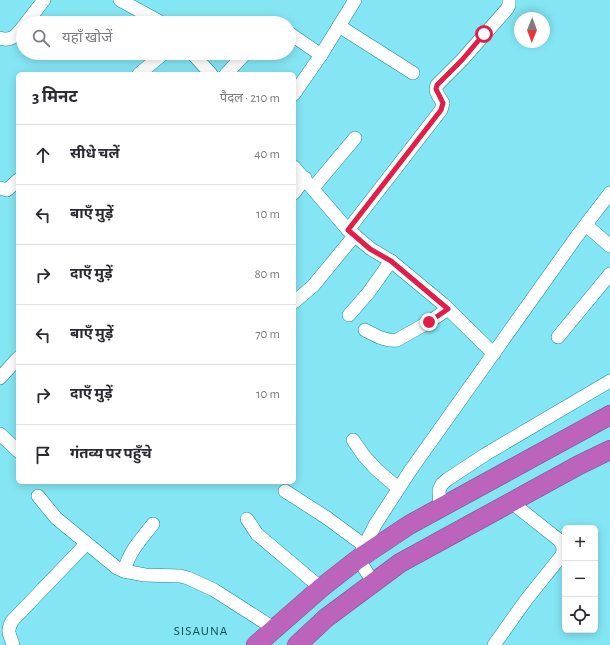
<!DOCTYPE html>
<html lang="hi">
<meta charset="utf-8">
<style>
body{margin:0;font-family:"Alegreya Sans","Noto Sans Devanagari",sans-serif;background:#f7f7f7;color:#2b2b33}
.controls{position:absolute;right:12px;bottom:12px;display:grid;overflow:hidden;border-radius:6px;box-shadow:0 2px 10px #0003}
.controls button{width:36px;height:36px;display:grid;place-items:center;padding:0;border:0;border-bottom:1px solid #e1e1e2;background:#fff;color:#2b2b33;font:20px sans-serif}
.compass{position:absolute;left:514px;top:12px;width:36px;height:36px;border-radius:50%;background:#fff;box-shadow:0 2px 10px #0003;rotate:181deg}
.stop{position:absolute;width:12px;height:12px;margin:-9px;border:3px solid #e11d48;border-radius:50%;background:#fff}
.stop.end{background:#e11d48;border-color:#fff;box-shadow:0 1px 4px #0008}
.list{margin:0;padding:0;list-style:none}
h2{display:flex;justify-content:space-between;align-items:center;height:52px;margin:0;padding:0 16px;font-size:17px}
h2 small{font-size:13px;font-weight:400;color:#7c7c81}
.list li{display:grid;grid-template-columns:26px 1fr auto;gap:12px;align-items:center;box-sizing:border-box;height:60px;padding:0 16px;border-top:1px solid #e1e1e2}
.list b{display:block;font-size:15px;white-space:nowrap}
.list em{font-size:13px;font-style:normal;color:#7c7c81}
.icon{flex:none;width:22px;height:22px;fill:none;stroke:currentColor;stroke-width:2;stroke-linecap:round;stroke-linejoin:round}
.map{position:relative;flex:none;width:610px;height:645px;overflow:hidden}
.search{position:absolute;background:#fff;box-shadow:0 2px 10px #0003;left:16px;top:16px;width:280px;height:44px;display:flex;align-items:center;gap:10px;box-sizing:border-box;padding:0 14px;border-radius:22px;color:#7c7c81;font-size:15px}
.panel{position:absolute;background:#fff;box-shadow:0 2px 10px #0003;left:16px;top:72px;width:280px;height:412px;border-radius:6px}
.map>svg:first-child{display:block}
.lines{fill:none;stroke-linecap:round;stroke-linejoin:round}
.minor-casing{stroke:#188a97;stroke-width:14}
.highway-casing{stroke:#7d4f8a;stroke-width:20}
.minor{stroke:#fff;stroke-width:13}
.highway{stroke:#bc63bc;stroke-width:19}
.route{stroke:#e11d48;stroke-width:5}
.labels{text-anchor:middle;stroke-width:4;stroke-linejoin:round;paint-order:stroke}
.quarter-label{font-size:13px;letter-spacing:1px;fill:#114950;stroke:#84e6f4}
</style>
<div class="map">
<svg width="610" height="645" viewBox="0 0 610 645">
<rect width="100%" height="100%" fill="#84e6f4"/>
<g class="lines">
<g class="minor-casing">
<g id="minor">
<polyline points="120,0 162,23"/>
<polyline points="26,23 44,0"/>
<polyline points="339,26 413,73"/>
<polyline points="289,33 321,55"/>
<path d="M0 38C11 42 17 35 23 27"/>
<polyline points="192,53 211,74"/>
<polyline points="139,74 164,53"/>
<polyline points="226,74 246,53"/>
<polyline points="294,94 321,55 355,0"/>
<polyline points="294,167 348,230 371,249 391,261 443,304 494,354"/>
<polyline points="0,188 7,190 18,180"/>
<polyline points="313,188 355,138"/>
<polyline points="294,193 305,178"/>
<polyline points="586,225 610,246"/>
<path d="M348 230 441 110 443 103C439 96 434 92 437 85L462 60 507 9 509 5V0"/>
<polyline points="294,302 313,286 355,235"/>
<polyline points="349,315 369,292 391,261"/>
<path d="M365 330C375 335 386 342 397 340L429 322 448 309"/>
<polyline points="558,337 610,274"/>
<polyline points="0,378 18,358"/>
<polyline points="0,434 18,451"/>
<polyline points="353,440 364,456 377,470 398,488"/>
<polyline points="285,491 327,518 365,546"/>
<polyline points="38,496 56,518 117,568 124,571 145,575 180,576 188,578 214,590 275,629"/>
<polyline points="440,507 439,490 442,484 448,479 486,454 610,381"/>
<polyline points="247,519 257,534 321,588"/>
<path d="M124 571C129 552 141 539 153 524"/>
<polyline points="374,583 358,559 375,525 410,471 577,236 610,193"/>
<path d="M13 645C10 634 6 633 12 621L86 544"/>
<path d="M494 645 526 600 562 555C564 548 563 545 559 540L511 502"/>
</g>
</g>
<g class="highway-casing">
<g id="highway">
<polyline points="256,645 321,588 358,559 409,525 610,415"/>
<polyline points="297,645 326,618 400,563 579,465 610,450"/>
</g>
</g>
<use href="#minor" class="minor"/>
<use href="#highway" class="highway"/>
</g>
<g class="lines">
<polyline class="route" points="429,322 448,309 391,261 370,249 348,230 441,110 443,103 436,89 437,85 462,60 484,34"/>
</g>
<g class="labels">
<g class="quarter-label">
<text x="201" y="635">SISAUNA</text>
</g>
</g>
</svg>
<div class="controls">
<button>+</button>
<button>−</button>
<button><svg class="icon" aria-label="locate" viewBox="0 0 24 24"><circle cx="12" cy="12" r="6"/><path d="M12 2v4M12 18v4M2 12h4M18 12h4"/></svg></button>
</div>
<svg class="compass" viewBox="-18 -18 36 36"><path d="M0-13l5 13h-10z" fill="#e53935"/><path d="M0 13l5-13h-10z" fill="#7c7c81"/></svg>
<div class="stop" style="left:484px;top:34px"></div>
<div class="stop end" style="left:429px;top:322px"></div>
<div class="search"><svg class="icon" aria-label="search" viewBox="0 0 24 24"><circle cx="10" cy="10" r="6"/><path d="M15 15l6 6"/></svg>यहाँ खोजें</div>
<section class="panel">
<h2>3 मिनट<small>पैदल · 210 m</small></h2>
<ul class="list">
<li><svg class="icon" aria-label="ahead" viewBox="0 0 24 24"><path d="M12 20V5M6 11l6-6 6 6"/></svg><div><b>सीधे चलें</b></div><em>40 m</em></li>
<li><svg class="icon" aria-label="left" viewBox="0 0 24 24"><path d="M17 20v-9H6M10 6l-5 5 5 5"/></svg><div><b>बाएँ मुड़ें</b></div><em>10 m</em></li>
<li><svg class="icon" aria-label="right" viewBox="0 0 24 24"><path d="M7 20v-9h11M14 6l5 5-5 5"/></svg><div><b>दाएँ मुड़ें</b></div><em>80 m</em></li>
<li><svg class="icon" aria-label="left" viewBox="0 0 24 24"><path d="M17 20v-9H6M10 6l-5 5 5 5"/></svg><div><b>बाएँ मुड़ें</b></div><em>70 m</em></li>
<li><svg class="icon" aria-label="right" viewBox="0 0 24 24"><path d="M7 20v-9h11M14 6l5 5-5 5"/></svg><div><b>दाएँ मुड़ें</b></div><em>10 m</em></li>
<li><svg class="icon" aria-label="arrive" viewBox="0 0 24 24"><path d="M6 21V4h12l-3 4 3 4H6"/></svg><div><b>गंतव्य पर पहुँचे</b></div></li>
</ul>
</section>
</div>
